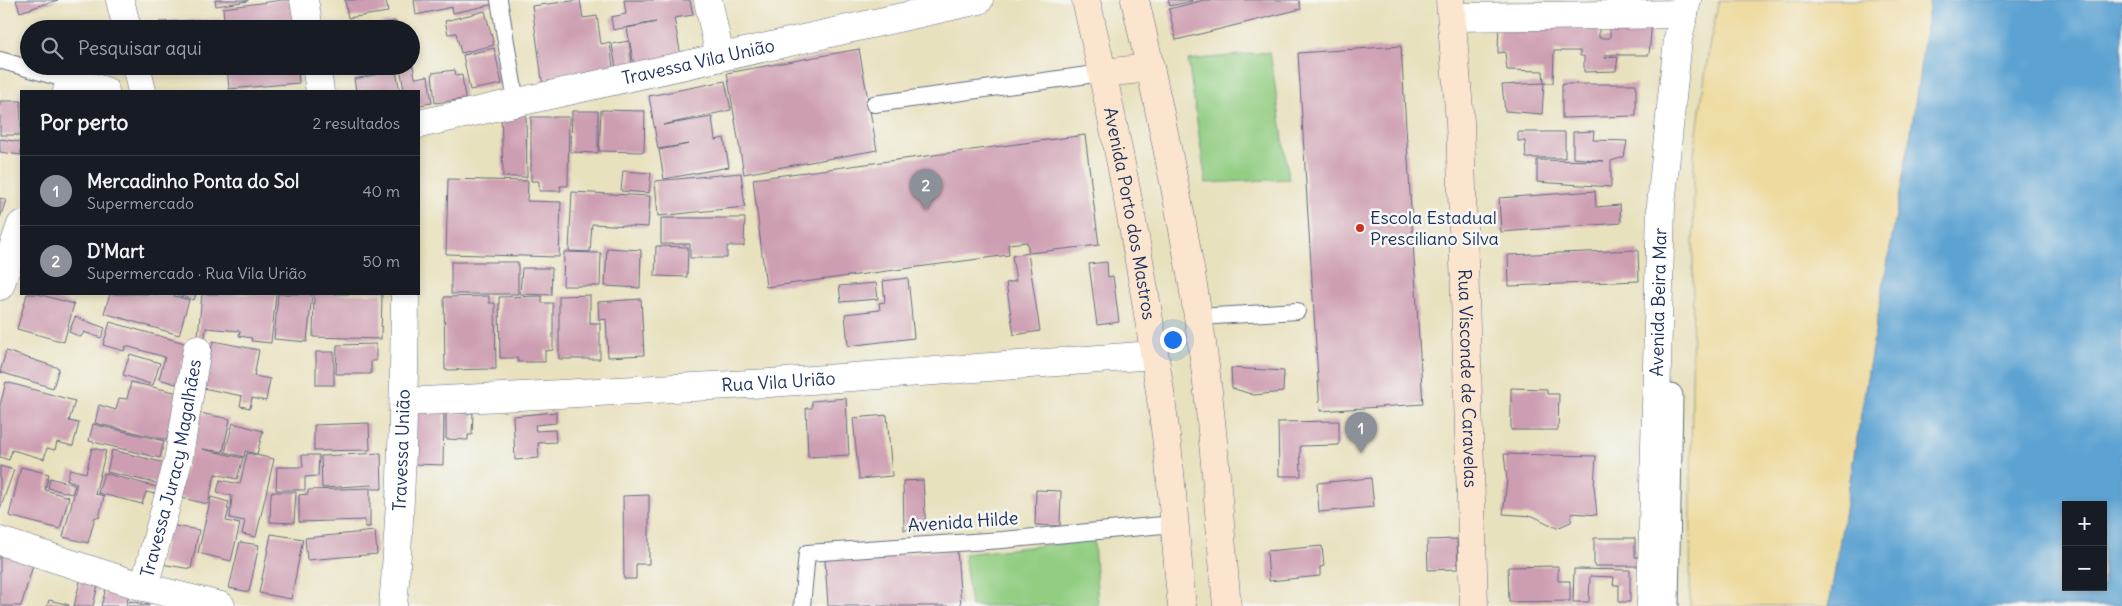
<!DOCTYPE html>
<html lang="pt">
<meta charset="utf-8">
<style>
body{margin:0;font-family:Delius,sans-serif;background:#242831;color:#f1f3f6}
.controls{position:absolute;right:15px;bottom:15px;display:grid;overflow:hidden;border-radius:0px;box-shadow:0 2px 8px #0003}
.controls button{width:45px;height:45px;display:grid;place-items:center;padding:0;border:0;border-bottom:1px solid #363941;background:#171b24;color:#f1f3f6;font:25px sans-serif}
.you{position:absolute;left:1172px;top:339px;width:18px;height:18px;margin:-12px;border:4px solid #fff;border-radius:50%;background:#1a73e8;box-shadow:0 0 0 8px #1a73e833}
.badge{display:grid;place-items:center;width:32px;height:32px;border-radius:50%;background:#8c9099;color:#fff;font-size:16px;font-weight:700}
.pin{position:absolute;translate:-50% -41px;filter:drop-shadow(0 1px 2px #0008)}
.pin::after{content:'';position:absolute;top:26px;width:18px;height:15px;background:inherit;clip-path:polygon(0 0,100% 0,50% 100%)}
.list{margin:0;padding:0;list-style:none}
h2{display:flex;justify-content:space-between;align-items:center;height:65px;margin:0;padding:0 20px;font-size:21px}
h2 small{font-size:16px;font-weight:400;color:#9ea1a6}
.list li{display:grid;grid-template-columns:32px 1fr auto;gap:15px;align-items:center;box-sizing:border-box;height:70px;padding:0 20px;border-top:1px solid #363941}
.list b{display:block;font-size:19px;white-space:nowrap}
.list p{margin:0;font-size:16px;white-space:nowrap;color:#9ea1a6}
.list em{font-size:16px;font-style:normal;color:#9ea1a6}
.icon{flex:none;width:28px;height:28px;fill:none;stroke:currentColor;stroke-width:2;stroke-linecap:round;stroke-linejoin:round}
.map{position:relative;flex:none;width:2122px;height:606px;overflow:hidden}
.search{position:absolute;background:#171b24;box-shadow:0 2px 8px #0003;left:20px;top:20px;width:400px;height:55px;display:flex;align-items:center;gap:12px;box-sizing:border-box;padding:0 18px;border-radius:28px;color:#9ea1a6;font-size:19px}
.panel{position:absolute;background:#171b24;box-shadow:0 2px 8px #0003;left:20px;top:90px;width:400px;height:205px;border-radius:0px}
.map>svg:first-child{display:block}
.green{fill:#92cd82;stroke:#567e70}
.sand{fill:#eeda9e;stroke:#84847e}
.water{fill:#5ca2d2;stroke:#3c6898;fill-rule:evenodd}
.building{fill:#cd9db1}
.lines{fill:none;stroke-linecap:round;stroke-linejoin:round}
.service-casing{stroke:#636d80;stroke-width:18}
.pedestrian-casing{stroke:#636d80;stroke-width:27}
.minor-casing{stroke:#636d80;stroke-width:29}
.secondary-casing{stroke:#636d80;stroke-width:29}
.service{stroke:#fff;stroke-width:16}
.pedestrian{stroke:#fff;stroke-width:25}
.minor{stroke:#fff;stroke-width:28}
.secondary{stroke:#fbe5cf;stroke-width:28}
.poi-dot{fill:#c8321e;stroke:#f6f6f2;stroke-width:2}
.labels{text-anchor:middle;stroke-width:5;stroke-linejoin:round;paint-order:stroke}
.street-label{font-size:18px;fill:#1b2f5e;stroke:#f6f6f2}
.poi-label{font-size:18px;fill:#1b2f5e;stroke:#f6f6f2;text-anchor:start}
</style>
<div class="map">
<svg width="2122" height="606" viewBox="0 0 2122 606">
<rect width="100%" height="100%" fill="#f6f6f2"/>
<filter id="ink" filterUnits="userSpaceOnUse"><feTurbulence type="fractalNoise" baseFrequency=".02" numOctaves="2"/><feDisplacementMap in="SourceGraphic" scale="10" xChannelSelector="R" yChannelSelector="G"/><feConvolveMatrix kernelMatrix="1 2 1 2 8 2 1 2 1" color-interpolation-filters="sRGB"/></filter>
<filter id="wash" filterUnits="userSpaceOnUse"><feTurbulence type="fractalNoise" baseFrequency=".0096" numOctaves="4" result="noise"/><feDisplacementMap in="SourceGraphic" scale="20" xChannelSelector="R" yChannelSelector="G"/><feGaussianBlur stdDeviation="1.12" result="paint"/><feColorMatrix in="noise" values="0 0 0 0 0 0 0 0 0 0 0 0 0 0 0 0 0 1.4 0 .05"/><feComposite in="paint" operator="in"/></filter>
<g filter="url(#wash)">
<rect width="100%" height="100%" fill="#e8e1be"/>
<g class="green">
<polygon points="1270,52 1289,179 1206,183 1188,60"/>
<polygon points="1094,540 1098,606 971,606 964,554"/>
</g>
<polygon class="sand" points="1719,0 1930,0 1911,132 1871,354 1829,606 1690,606 1694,154 1709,47"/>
<path class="water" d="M1930 0H2122V606H1829L1871 354 1911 132ZM2066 505H2103V587H2066Z"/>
<g id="blocks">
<g class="building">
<polygon points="16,0 58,0 20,12"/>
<polygon points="215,0 248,0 248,1 216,6"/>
<polygon points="282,0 292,0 296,26 279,29 225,29 223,8"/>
<polygon points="345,0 386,0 388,12 348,18"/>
<polygon points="414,0 494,0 495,4 453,13 452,7 416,15"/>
<polygon points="580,0 583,18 597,16 601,44 610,42 614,77 543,87 532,6"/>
<polygon points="624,0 690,0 693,15 674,18 681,56 634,65 627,28 656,22 613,30 611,17 626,14"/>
<polygon points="1168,0 1192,0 1192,1 1170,6"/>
<polygon points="1204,0 1299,0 1301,9 1176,40 1169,9"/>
<polygon points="485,11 494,45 461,53 456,33 448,34 445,21"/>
<polygon points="220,19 220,29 160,29 159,22"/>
<polygon points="395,21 397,29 356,29 356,28"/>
<polygon points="1610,21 1652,21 1649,55 1605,55 1605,58 1618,57 1616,71 1584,72 1584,56 1580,56 1580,51 1554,51 1553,83 1544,83 1543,71 1507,70 1505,52 1498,53 1499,22 1599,23 1599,38 1610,38"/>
<polygon points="629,41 633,72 617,75 612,44"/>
<polygon points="1401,46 1423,404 1320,411 1298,53"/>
<polygon points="494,48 502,84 470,90 463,55"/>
<polygon points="859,49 877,150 744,174 727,73"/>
<polygon points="227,66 298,66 299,83 229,89"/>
<polygon points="395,66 400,91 356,91 354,79 378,74 376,68"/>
<polygon points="400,66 413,66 415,78 428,76 432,103 419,105 419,91 404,91"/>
<polygon points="455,70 456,76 462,75 465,99 435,103 432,73"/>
<polygon points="725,81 731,110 663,125 712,117 715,140 724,138 729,167 664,179 659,150 689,144 658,149 649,96"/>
<polygon points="1544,83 1542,114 1505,111 1502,85"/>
<polygon points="1562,84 1636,84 1636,116 1562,118"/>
<rect x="0" y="101" width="21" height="34"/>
<polygon points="601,110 645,111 644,152 599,151"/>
<polygon points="572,111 598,111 598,153 571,152"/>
<polygon points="526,113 527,177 503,177 501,114"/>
<polygon points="531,117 569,117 568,186 560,186 561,191 539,191 539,181 531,181"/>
<polygon points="1594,131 1593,140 1627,141 1624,157 1611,161 1611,187 1537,182 1537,160 1604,161 1573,158 1573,132"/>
<polygon points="1518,132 1565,132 1565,158 1526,158 1525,141 1518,141"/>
<polygon points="1085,135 1099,245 1029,253 1027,242 1008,244 1009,255 766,287 753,179"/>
<polygon points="0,139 21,142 21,155 0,152"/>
<polygon points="623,171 651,173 649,193 621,191"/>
<polygon points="741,173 745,207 658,216 655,181"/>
<polygon points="448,179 528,181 527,201 561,202 559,257 446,254"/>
<polygon points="1595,191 1596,207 1620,205 1621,223 1501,232 1499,198"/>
<polygon points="572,192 650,196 648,227 592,224 590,252 569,251"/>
<polygon points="0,198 6,200 0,218"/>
<polygon points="661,218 745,218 744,246 727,246 727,258 690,258 690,244 661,244"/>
<polygon points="656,246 688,247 687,277 655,276"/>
<polygon points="607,248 641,250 640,288 605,286"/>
<polygon points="1638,250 1639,281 1509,286 1508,255"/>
<polygon points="564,252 601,253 600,286 563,286"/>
<polygon points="1028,253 1040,331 1014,335 1006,283 1016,281 1012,256"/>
<rect x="451" y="262" width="67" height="32"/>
<polygon points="1107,262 1108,277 1113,276 1119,322 1097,325 1089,264"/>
<polygon points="522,268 552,268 551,295 520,294"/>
<polygon points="908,278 914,338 848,346 845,314 880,310 879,303 885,302 883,281"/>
<polygon points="876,283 878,299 841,302 839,286"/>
<polygon points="27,294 38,294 74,304 64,342 17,329"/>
<polygon points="110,294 168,294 189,300 179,335 104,313"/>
<polygon points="175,294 196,294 194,300"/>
<polygon points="202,294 276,294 271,343 251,341 252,338 239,336 240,331 206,328 205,337 198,336"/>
<polygon points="278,294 312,294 307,342 274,339"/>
<polygon points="314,294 382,294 381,339 313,337"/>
<polygon points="590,295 590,323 600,323 600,359 559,359 559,296"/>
<polygon points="489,296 489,303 495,303 496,369 445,370 444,297"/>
<polygon points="542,296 542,303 553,303 553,350 545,351 545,362 518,362 517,358 500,358 499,297"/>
<polygon points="641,299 644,355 608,357 606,319 599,320 598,302"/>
<polygon points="75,317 105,328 101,338 84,332 81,337 69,332"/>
<polygon points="110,322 188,344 176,384 159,379 165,357 126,346 124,351 103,345"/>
<polygon points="213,341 259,350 254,376 270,379 266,401 252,398 250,408 240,406 242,396 203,388"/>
<polygon points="376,344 376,361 371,361 371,374 336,374 337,345"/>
<polygon points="6,351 59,368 53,388 0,372"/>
<rect x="316" y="352" width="18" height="33"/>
<polygon points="130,354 160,363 153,385 123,375"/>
<polygon points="1231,368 1284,371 1283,392 1254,395 1232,388"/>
<polygon points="6,382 75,401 69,421 79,423 73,446 57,442 55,450 47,448 44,459 12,450 9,460 0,457 0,405"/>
<polygon points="131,382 179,393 167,440 95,423 99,405 116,410 119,398 127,399"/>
<polygon points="1511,388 1547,389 1547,394 1559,394 1558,430 1511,430"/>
<polygon points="846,398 849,455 808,457 806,408 812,408 812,401"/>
<polygon points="414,412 444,412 443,465 414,464"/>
<polygon points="556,412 556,423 535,425 536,431 555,430 556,442 538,443 539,458 515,460 513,416"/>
<polygon points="200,413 230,419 223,452 202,449 243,458 237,479 215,474 208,504 177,497 193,446"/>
<polygon points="446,413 473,413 472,435 468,435 468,440 446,439"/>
<polygon points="887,415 892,476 859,479 853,418"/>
<polygon points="1339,421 1339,445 1300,446 1301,476 1279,476 1278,422"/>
<polygon points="233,423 263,431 257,454 245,451 244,457 225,452"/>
<polygon points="369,423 370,450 314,451 314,425"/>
<polygon points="93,424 164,441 160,458 89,441"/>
<polygon points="92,448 106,451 95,494 104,496 99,518 95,517 88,543 63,537 77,483 67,480 70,469 86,473"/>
<polygon points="112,450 165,463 160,484 107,472"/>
<polygon points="247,453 274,459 256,537 242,534 245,521 230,518 232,496 217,492 220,480 240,484"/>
<polygon points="381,453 382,489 372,489 372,485 322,488 321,456"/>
<polygon points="1504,454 1596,456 1594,486 1597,515 1572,513 1571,522 1557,528 1533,516 1503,514 1507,481"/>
<polygon points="302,455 319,455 318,476 305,477 305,490 276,490 277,467 303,467"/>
<polygon points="0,466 14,470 0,509"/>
<polygon points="21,467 49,474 45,490 69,497 60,529 9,516"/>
<polygon points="104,473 157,487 155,494 146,492 142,504 98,493"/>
<polygon points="50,478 75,485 72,494 48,488"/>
<polygon points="1371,478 1374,507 1319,512 1317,483"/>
<polygon points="923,480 926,529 904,530 903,481"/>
<polygon points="370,488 370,527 365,527 365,520 299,522 299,495 308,494 308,490"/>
<polygon points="1036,490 1061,491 1060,526 1035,525"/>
<polygon points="271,492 296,492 294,523 270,522"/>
<polygon points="649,495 649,564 636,564 636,579 624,579 623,496"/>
<polygon points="211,497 229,502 227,509 229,509 226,521 240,524 231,561 198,553"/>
<polygon points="169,525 199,530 191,569 161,564"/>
<polygon points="375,531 377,554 307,560 305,538"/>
<polygon points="271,534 303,539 291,599 259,593"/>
<polygon points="1594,538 1635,538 1635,557 1641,557 1641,566 1594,566"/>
<polygon points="1457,539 1458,569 1428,570 1427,540"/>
<polygon points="240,542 259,545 249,592 229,588"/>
<polygon points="1322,546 1324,566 1320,567 1320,576 1269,581 1267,551"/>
<polygon points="957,550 961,606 828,606 825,560"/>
<polygon points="0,551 34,562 21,606 0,606"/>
<polygon points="1558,566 1558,581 1570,581 1570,601 1509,602 1508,567"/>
<polygon points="1574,569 1630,570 1630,602 1619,602 1619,585 1613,585 1614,577 1590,576 1589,602 1573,602"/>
<polygon points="81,577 99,581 93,606 74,606"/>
<polygon points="107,585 130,591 126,606 101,606"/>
<polygon points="49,600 69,605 69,606 47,606"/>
<polygon points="130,601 149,605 149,606 129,606"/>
</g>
</g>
</g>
<g filter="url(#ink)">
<use href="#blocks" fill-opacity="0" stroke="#636d80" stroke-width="1"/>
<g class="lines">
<g class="service-casing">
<g id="service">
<polyline points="499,0 516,102"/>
<polyline points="0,60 71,81"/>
<polyline points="874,104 1103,73"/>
<polyline points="1198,317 1297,311"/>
<polyline points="802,606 807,553 1002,540 1174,524"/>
</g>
</g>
<g class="pedestrian-casing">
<polyline id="pedestrian" points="1666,606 1670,396"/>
</g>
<g class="minor-casing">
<g id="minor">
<polyline points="120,0 127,29"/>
<polyline points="304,0 309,29"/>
<polyline points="708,0 720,57"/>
<polyline points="1452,17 1684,14"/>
<polyline points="136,66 142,91"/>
<polyline points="316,66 320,91"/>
<polyline points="67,91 71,81 105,91"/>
<path id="s1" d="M419 124 979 0"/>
<polyline points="0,286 21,225"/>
<path id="s2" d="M404 402 770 383 1154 355"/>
<polyline points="0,541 144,587 221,606"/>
<path id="s3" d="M144 587 178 461 197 349"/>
<path id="s4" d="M393 606C402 502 404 398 405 294"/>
<path id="s5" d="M1651 606 1661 205 1678 39 1687 0"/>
</g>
</g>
<g class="secondary-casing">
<g id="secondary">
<path id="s6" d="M1086 0C1119 144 1147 290 1166 436 1173 492 1176 550 1182 606"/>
<path d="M1135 0C1159 105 1181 210 1198 316 1213 412 1218 509 1227 606"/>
<path id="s7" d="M1450 0 1460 122 1474 606"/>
<polyline points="1103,73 1150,68"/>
</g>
</g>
<use href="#service" class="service"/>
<use href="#pedestrian" class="pedestrian"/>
<use href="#minor" class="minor"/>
<use href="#secondary" class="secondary"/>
</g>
</g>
<circle class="poi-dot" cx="1360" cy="228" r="5"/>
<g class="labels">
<g class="street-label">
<text dy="6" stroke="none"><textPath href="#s1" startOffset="286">Travessa Vila União</textPath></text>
<text dy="6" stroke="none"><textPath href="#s6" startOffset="218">Avenida Porto dos Mastros</textPath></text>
<text dy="6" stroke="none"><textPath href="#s5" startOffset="304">Avenida Beira Mar</textPath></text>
<text dy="6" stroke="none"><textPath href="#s7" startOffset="379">Rua Visconde de Caravelas</textPath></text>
<text dy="6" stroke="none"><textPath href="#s2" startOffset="375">Rua Vila Urião</textPath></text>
<text dy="6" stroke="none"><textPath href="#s4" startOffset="156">Travessa União</textPath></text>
<text dy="6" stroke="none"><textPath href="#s3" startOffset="122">Travessa Juracy Magalhães</textPath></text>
<text transform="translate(963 522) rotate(-4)" y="6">Avenida Hilde</text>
</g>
<g class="poi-label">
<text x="1370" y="224">Escola Estadual<tspan x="1370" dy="21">Presciliano Silva</tspan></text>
</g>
</g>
</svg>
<div class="controls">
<button>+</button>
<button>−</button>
</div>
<div class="you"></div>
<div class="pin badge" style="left:1361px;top:453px">1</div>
<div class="pin badge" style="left:926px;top:210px">2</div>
<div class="search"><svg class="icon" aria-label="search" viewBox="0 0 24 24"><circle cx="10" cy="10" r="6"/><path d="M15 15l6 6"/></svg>Pesquisar aqui</div>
<section class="panel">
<h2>Por perto<small>2 resultados</small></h2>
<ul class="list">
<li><span class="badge">1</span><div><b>Mercadinho Ponta do Sol</b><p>Supermercado</p></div><em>40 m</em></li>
<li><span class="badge">2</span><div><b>D'Mart</b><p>Supermercado · Rua Vila Urião</p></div><em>50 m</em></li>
</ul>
</section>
</div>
